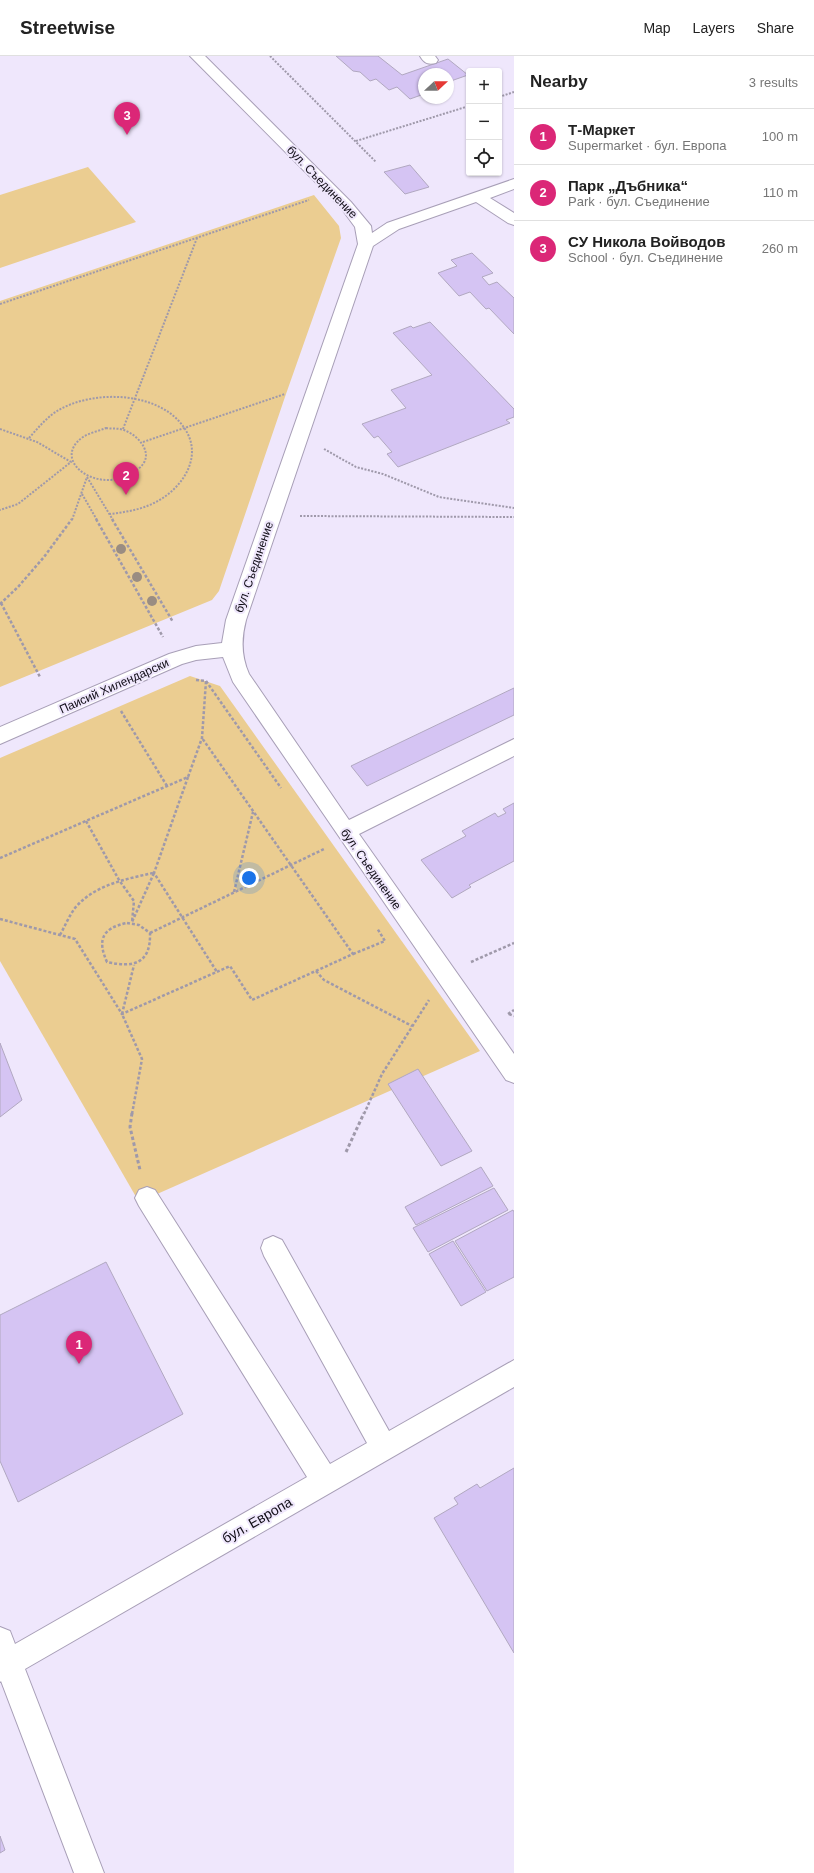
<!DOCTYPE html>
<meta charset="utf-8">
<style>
body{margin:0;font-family:Arial,sans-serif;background:#f6f6f6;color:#222}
.controls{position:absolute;right:12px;top:12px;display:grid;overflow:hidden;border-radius:4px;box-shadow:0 1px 3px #0004}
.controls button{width:36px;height:36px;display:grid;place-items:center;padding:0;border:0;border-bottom:1px solid #e0e0e0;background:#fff;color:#222;font:20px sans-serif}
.compass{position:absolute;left:418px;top:12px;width:36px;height:36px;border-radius:50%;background:#fff;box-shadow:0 1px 3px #0004;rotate:68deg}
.you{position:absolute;left:249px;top:822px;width:14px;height:14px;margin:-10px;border:3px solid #fff;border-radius:50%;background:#1a73e8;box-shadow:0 0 0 6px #1a73e833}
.badge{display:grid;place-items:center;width:26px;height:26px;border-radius:50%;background:#db2777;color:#fff;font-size:13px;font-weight:700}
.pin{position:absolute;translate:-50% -33px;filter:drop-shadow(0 1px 2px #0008)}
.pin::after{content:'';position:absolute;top:21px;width:14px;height:12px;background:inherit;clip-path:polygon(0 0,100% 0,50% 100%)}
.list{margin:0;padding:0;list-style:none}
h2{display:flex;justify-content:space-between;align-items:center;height:52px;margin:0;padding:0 16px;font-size:17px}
h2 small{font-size:13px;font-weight:400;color:#767676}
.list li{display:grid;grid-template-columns:26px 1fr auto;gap:12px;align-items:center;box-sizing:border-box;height:56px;padding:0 16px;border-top:1px solid #e0e0e0}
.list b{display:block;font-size:15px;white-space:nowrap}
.list p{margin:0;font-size:13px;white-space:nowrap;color:#767676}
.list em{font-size:13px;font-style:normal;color:#767676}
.icon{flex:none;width:22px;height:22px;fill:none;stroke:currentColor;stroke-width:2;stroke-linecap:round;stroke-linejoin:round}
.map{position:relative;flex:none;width:514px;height:1817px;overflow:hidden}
header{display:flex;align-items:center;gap:24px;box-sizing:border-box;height:56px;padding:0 20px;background:#fff;border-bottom:1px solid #e0e0e0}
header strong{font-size:19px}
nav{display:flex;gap:22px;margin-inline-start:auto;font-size:14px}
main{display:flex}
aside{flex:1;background:#fff}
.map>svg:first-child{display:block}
.green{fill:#ebcd91}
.building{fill:#d5c4f3;stroke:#b1a8c0}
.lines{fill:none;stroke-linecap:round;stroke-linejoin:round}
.minor-casing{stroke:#a89fb7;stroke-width:2}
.path-far2{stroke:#9f99aa;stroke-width:2;stroke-dasharray:2 1.5;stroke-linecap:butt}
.path-far1{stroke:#9f99aa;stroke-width:2.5;stroke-dasharray:3 2;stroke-linecap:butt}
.path{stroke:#9f99aa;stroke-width:3;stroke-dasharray:3.5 2.5;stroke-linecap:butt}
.minor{fill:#fff;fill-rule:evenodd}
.tree{fill:#9a8d82}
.labels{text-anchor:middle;stroke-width:4;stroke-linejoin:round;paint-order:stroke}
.street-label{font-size:12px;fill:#0f0c15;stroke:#efe7fc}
.near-street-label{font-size:14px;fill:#0f0c15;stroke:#efe7fc}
</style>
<header>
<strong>Streetwise</strong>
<nav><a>Map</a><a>Layers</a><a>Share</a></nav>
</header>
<main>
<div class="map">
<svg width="514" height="1817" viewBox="0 0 514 1817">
<rect width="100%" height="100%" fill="#efe7fc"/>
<g class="green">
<polygon points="88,111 136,166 0,212 0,139"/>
<polygon points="314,139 339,170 341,182 286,338 219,535 212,544 0,631 0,245"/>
<polygon points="190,620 220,630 480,995 139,1146 0,905 0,702"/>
</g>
<g class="building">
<polygon points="336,0 378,0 402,19 448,3 468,19 448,26 448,18 424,18 424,38 410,43 397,31 389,34 376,23 370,25 360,16 353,15"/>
<polygon points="410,109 429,131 405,138 384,116"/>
<polygon points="472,197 493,217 482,221 489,229 497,226 514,242 514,278 489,252 486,253 470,236 459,240 438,217 457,210 451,204"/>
<polygon points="430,266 514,353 514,361 506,364 510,367 398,411 387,398 392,396 378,380 374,382 362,368 406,352 391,334 432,319 393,277 411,270 413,272"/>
<polygon points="514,632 514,659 367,730 351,710"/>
<polygon points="514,747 514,805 469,829 471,831 452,842 421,804 466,780 462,775 495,757 498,761 506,757 503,753"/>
<polygon points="0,987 22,1044 0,1061"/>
<polygon points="418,1013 472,1095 441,1110 388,1028"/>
<polygon points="481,1111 493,1130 416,1169 405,1151"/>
<polygon points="494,1132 508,1154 428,1196 413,1172"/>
<polygon points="513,1154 514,1156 514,1221 487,1235 455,1185"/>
<polygon points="453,1185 486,1236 461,1250 429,1198"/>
<polygon points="106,1206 183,1358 18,1446 0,1405 0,1259"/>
<polygon points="514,1412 514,1597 434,1462 458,1448 454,1442 477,1428 480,1432"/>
<polygon points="0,1780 5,1794 0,1797"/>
</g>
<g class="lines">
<g class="minor-casing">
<g id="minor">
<path d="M190 0H205L351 146 371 170 372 177 387 167 514 123V133L490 142 514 157V169L508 167 476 146 399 173 373 190 246 564C241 583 241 600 249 618L349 764 514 683V700L359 778 514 998V1027L506 1024 233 626 223 601 196 604 182 608 0 688V671L169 598 196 590 222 587 226 564 358 188 355 171 341 152Z"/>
<path d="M420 0H435L438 4 436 7C428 9 424 7 420 0Z"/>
<polygon points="147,1131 155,1134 330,1408 367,1387 264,1200 261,1192 264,1184 273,1180 282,1184 389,1375 514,1304 514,1331 25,1613 104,1817 74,1817 1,1625 0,1626 0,1571 10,1575 15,1588 307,1421 139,1150 135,1142 139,1134"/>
</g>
</g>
<g class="path-far2">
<polyline points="270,0 376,106"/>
<polyline points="499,41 514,36"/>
<polyline points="356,85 469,50"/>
<polyline points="0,248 309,144"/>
<path d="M106 372C112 373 118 372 124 374 140 380 156 400 138 413 102 443 48 405 83 381 89 377 99 375 106 372Z"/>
<polyline points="0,373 37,386 71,406 18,448 0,454"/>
<polyline points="123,373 197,182"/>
<path d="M29 382C38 372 46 362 57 355 93 333 161 335 185 373 204 402 181 434 154 447 140 454 125 456 110 458"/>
<polyline points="143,386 285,338"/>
<polyline points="324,393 356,411 383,418 439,441 514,452"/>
<polyline points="87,421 113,464"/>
<polyline points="82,438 97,464"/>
<polyline points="300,460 514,461"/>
<polyline points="72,464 87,421"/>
</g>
<g class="path-far1">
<polyline points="96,463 163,581"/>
<polyline points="112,463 173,566"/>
<polyline points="1,547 40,621"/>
<polyline points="0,548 18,531 44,501 72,463"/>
<polyline points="196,624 206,625"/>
<polyline points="206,625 281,732"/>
<polyline points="121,655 167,730"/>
<polyline points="188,721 154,817 217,916"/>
<polyline points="86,765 119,824 134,845 132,866 154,817"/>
<polyline points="0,802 188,721 202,682 206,625"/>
<polyline points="234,836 253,756"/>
<polyline points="0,863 75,883 122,958 230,910 252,944 353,898 202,682"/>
<path d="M127 867 139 869 150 877C151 908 133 912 107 906 97 884 102 872 127 867Z"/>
<polyline points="150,877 324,793"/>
<path d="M60 879C65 870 69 860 75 852 94 829 126 823 153 817"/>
<polyline points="353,898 385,885 377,872"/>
<polyline points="471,906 514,887"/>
<polyline points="316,915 324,924 412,970"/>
<polyline points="508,958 514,954"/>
<polyline points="509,958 514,960"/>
<polyline points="132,1058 142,1003 122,958 134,909"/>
<polyline points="364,1058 382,1018 429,944"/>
</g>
<g class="path">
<polyline points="132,1057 130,1071 140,1114"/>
<polyline points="346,1096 364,1057"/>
</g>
<use href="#minor" class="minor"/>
</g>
<g class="tree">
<circle cx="121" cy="493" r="5"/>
<circle cx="137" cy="521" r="5"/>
<circle cx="152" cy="545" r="5"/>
</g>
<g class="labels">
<g class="street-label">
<text transform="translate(322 126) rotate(46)" y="4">бул. Съединение</text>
<text transform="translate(254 511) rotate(-71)" y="4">бул. Съединение</text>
<text transform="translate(114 630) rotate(-24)" y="4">Паисий Хилендарски</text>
<text transform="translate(371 813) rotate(55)" y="4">бул. Съединение</text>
</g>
<g class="near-street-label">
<text transform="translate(257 1464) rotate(-30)" y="5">бул. Европа</text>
</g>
</g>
</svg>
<div class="controls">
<button>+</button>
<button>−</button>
<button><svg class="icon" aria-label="locate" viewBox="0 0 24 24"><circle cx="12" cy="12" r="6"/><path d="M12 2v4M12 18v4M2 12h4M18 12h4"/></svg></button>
</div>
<svg class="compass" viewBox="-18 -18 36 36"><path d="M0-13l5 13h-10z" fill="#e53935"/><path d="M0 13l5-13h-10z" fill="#767676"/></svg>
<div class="you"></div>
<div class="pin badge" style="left:79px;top:1308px">1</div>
<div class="pin badge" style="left:126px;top:439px">2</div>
<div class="pin badge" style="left:127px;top:79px">3</div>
</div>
<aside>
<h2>Nearby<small>3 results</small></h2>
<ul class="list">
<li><span class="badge">1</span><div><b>Т-Маркет</b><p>Supermarket · бул. Европа</p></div><em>100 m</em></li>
<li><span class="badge">2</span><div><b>Парк „Дъбника“</b><p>Park · бул. Съединение</p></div><em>110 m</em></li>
<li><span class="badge">3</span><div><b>СУ Никола Войводов</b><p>School · бул. Съединение</p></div><em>260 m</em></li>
</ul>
</aside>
</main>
